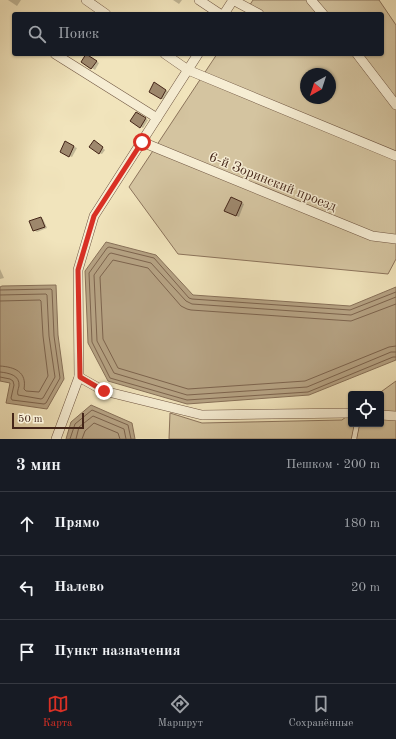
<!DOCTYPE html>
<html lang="ru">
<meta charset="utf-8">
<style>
body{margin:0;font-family:"Old Standard TT",serif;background:#20242c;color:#f1f3f6}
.controls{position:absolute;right:12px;bottom:12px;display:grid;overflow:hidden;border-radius:4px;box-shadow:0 1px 3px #0004}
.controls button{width:36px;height:36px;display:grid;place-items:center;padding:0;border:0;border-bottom:1px solid #363941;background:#171b24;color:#f1f3f6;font:20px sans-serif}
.compass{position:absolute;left:300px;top:68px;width:36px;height:36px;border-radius:50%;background:#171b24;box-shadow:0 1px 3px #0004;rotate:219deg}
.scale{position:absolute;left:12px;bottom:10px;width:72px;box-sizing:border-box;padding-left:4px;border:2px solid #442518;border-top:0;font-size:11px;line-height:14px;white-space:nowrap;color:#442518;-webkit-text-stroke:3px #f6edd3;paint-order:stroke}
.stop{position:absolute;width:12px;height:12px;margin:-9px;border:3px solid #d93025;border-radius:50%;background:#fff}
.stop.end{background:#d93025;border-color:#fff;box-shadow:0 1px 4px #0008}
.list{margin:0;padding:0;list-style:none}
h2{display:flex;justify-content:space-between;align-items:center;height:52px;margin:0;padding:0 16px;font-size:17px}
h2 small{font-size:13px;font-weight:400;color:#9ea1a6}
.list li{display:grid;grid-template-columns:26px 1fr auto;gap:12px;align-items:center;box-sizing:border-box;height:64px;padding:0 16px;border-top:1px solid #363941}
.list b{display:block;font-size:15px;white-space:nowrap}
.list em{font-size:13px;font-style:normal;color:#9ea1a6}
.icon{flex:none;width:22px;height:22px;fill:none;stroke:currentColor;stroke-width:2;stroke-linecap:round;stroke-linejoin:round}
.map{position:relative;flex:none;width:396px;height:439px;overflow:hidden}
.search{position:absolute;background:#171b24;box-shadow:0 1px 3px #0004;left:12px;right:12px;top:12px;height:44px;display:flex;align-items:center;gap:10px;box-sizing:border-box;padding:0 14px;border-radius:4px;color:#9ea1a6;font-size:15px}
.sheet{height:244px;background:#171b24}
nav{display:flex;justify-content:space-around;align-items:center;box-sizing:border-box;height:56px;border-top:1px solid #363941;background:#171b24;font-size:11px;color:#9ea1a6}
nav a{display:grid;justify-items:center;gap:2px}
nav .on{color:#d93025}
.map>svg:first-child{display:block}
.green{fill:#d4c4a0;stroke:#8c745c;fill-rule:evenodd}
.water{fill:#b6a384;stroke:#887159}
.shadow{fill:#0003}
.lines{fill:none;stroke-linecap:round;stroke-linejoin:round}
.shore{stroke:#7d644e;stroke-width:1}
.building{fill:#9e886d;stroke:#442518}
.lane-casing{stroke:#6f5541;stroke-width:6}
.street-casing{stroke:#6f5541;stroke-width:10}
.lane{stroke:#f6edd3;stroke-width:4.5}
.street{stroke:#f6edd3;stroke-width:9}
.route{stroke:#d93025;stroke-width:5}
.labels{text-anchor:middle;stroke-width:3;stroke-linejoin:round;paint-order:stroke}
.street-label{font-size:14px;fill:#442518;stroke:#f6edd3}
</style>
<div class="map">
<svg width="396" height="439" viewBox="0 0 396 439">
<rect width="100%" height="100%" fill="#f1e4bc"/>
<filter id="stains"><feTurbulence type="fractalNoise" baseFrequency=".005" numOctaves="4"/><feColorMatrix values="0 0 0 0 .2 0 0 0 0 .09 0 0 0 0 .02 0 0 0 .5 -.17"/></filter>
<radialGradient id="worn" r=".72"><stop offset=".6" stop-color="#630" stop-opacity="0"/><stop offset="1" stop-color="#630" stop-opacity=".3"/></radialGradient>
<g class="green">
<path d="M253 0H379L396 25V259L388 274 178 254 129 187 217 54H382V14H244ZM306 74H330V98H306Z"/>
<polygon points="396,381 396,439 169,439 170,413 202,423 342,420 351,413 351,424 381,424 381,394 378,394"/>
</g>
<g class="water">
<polygon points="106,242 156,255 193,295 350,306 396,287 396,360 309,395 187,404 108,381 88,343 85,271"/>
<polygon points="56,285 58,335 64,379 47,409 6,403 10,383 0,381 0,287 2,286"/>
<polygon points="91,405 132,423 135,439 66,439 71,422"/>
</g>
<g class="shadow">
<polygon points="8,0 21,0 17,6"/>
<polygon points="173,0 182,0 179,4"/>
<polygon points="87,55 99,63 95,70 82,62"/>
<polygon points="154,84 169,92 164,100 150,91"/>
<polygon points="136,113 148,120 143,128 131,121"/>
<polygon points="65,143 77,148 72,157 61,152"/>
<polygon points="97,143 105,150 102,154 99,153"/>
<polygon points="231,198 244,204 239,217 228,212"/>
<polygon points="41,218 43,219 47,228 37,232 34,230"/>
<polygon points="0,269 4,278 0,279"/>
</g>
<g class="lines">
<g class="shore">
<polyline points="0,290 51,289 52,290 54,336 60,378 46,403 44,404 12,400 11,398 14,385 13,381 10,379 0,377"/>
<polyline points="396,292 350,310 192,299 189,298 154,258 109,247 107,248 89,273 92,342 110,378 187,400 308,392 393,357 396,357"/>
<path d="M0 295 46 294 47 295 49 336 55 377 43 398 41 399 18 395C17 392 18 390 19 386 20 375 9 373 0 372"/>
<polyline points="396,297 351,315 192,304 186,301 151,263 111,253 109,254 94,275 97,341 114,373 187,395 307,387 391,352 396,352"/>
<path d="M0 301 40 300 41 301 43 336 48 376 39 392 26 391 24 389C27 372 15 367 0 366"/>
<polyline points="396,304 351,321 191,310 187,309 181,306 148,268 113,260 100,277 103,339 118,368 188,389 305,381 389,347 396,346"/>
<polyline points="70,439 75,424 92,410 128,425 131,439"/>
<polyline points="76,439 79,427 93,416 124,429 126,439"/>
<polyline points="82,439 85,431 94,423 118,433 120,439"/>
</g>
</g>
<g class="building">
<polygon points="86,54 97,61 91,69 81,62"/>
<polygon points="154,82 166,90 161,99 149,92"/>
<polygon points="136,112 146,118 140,128 130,121"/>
<polygon points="94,140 103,147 99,154 89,147"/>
<polygon points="65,141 74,146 69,157 60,152"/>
<polygon points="231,197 242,202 236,216 224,211"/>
<polygon points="41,217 45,227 33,231 29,221"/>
</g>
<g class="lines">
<g class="lane-casing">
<polyline id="lane" points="354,439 357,424"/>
</g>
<g class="street-casing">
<g id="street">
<polyline points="86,0 106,14"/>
<polyline points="199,0 220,14"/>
<polyline points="233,0 259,14"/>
<polyline points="311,0 323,14"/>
<polyline points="224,14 233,0"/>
<polyline points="55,54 157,118"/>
<polyline points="165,54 188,70 396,156"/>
<polyline points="357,54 396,105"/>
<polyline points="142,142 372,236 396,239"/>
<polyline points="79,377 104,391 202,415 351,413"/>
<polyline points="381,415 396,416"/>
<polyline points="56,439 79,377 78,270 94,216 198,54"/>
</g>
</g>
<use href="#lane" class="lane"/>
<use href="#street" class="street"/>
</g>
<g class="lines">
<polyline class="route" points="104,391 80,377 78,270 94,216 142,142"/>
</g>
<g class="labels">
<g class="street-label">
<text transform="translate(273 181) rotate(22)" y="5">6-й Зоринский проезд</text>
</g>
</g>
<rect width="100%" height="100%" filter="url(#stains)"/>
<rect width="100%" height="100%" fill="url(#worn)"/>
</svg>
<div class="controls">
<button><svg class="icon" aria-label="locate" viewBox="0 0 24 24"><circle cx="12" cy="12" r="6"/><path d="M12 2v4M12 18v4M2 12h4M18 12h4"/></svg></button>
</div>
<svg class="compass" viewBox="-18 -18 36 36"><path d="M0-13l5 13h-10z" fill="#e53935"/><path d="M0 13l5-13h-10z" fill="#9ea1a6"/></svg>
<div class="scale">50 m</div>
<div class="stop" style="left:142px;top:142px"></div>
<div class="stop end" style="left:104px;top:391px"></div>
<div class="search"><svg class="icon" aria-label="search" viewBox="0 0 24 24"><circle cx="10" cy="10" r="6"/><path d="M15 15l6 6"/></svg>Поиск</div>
</div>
<section class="sheet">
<h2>3 мин<small>Пешком · 200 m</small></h2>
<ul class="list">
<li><svg class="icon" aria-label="ahead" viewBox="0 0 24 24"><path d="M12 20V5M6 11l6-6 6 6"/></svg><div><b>Прямо</b></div><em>180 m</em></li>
<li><svg class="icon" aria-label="left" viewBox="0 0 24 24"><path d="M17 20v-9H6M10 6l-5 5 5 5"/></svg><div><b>Налево</b></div><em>20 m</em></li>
<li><svg class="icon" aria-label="arrive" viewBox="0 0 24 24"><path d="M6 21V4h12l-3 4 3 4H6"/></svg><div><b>Пункт назначения</b></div></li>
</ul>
</section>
<nav>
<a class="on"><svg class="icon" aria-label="map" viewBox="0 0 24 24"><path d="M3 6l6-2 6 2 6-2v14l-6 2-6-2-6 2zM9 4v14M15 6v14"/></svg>Карта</a>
<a><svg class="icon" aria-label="directions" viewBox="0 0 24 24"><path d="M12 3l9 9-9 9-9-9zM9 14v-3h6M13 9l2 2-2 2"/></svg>Маршрут</a>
<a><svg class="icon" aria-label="saved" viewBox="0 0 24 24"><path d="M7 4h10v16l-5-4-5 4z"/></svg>Сохранённые</a>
</nav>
